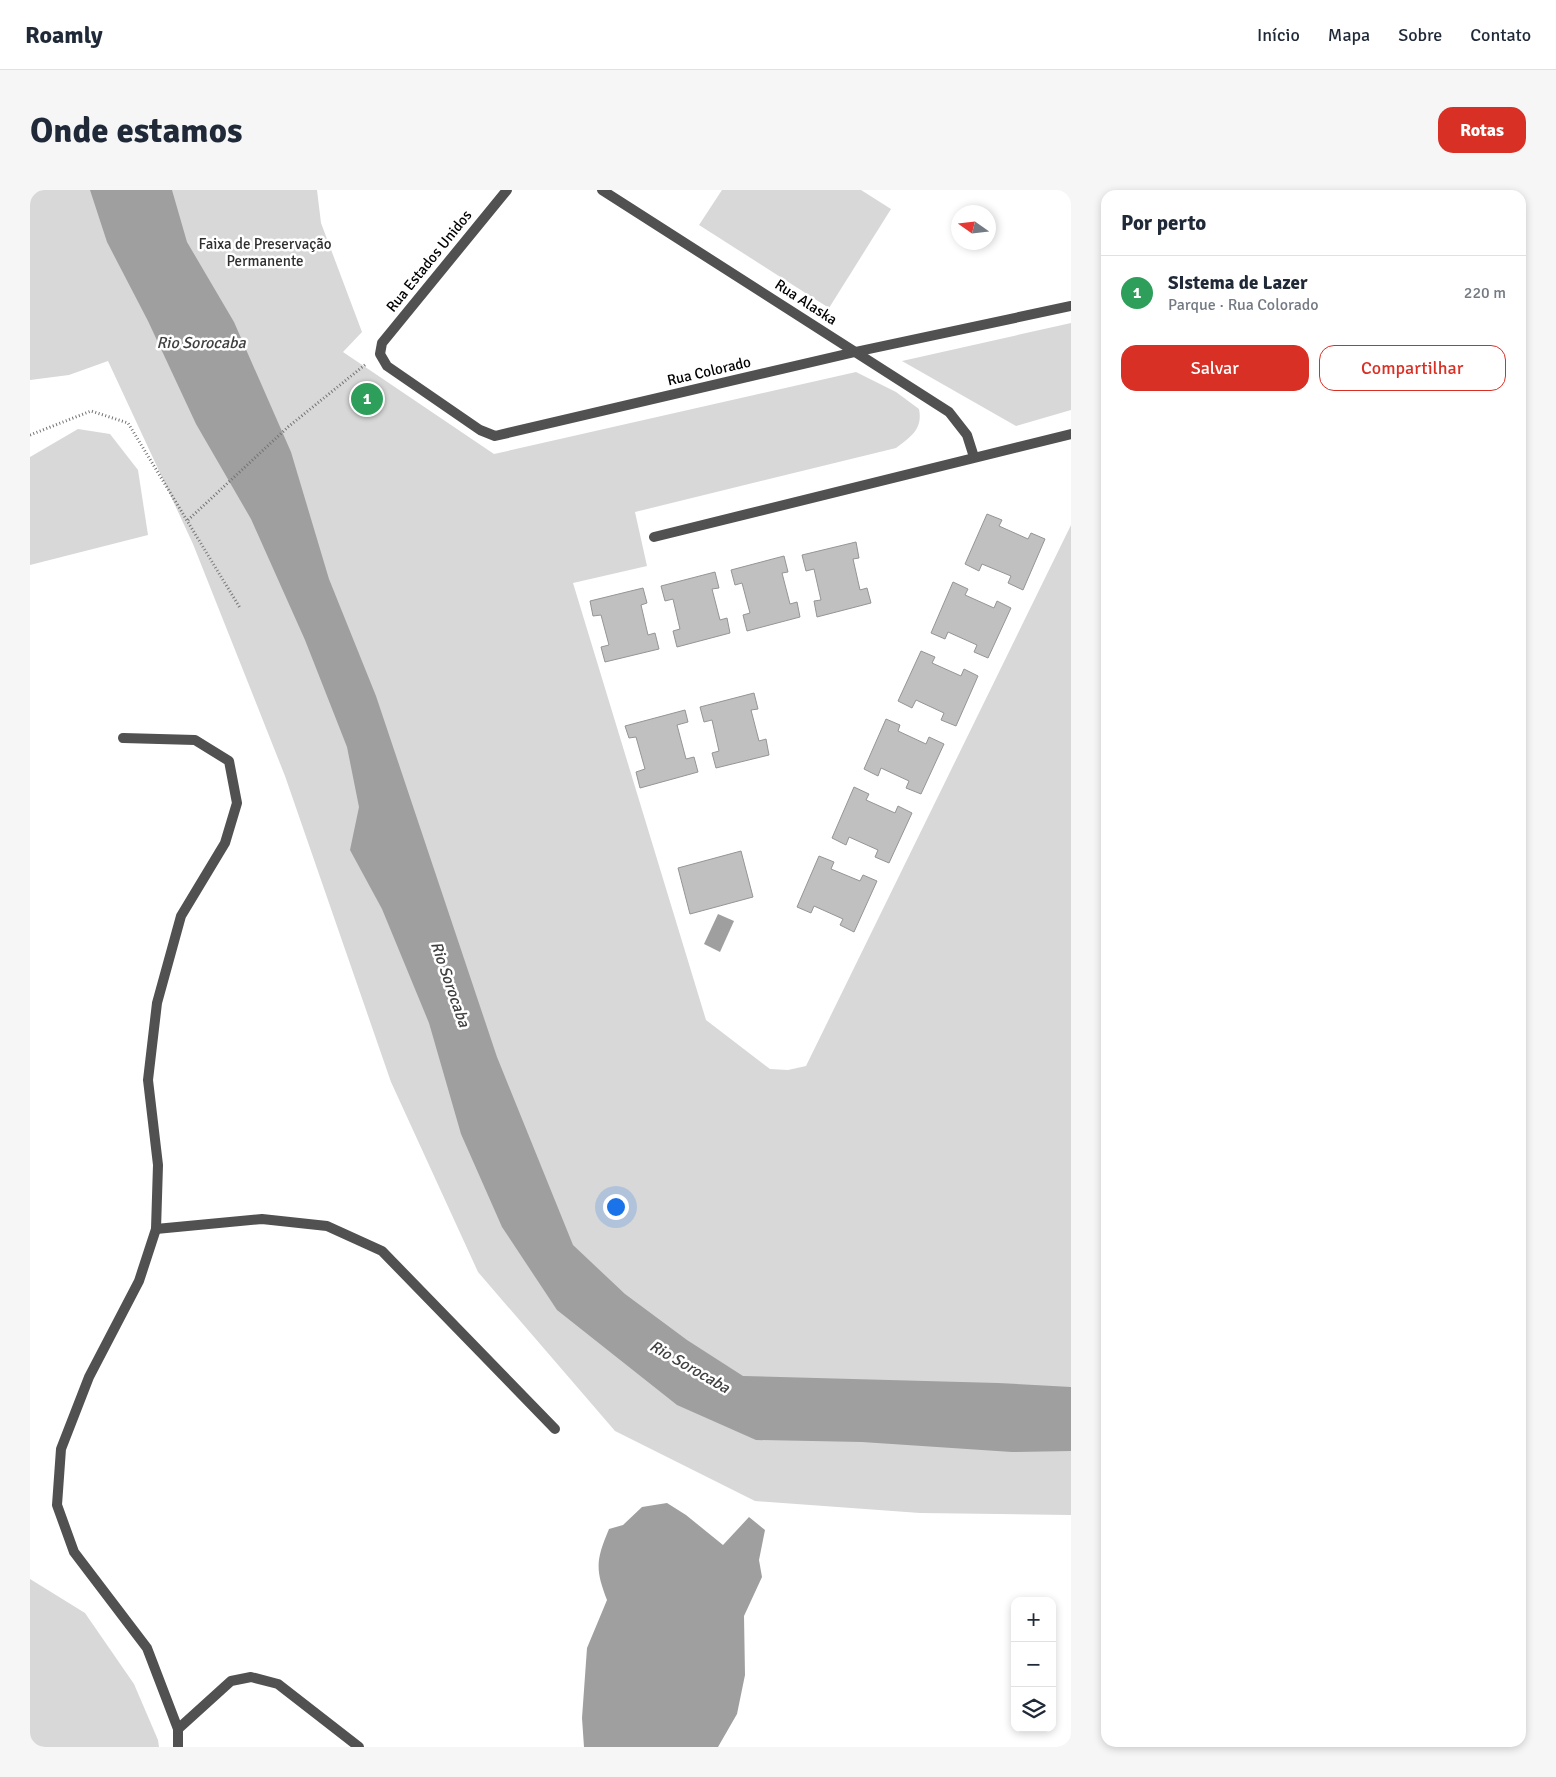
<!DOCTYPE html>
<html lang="pt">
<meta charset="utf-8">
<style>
body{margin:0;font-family:Signika,sans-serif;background:#f6f6f7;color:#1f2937}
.controls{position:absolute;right:15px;bottom:15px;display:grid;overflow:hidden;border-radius:10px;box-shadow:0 2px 8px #0003}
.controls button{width:45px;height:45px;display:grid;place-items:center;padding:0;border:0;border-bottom:1px solid #e0e1e3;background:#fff;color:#1f2937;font:25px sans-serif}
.compass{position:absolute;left:921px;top:15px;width:45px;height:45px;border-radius:50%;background:#fff;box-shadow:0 2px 8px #0003;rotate:284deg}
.you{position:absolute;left:585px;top:1016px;width:18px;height:18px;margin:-12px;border:4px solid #fff;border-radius:50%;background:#1a73e8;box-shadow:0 0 0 8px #1a73e833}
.badge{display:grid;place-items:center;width:32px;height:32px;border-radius:50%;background:#d93025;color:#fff;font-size:16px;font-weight:700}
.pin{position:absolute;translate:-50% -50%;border:2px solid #fff;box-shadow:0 1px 5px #0006}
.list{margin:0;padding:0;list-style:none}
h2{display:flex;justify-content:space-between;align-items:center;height:65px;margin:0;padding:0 20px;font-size:21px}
h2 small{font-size:16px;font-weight:400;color:#747a83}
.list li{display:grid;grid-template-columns:32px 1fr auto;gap:15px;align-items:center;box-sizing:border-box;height:75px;padding:0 20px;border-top:1px solid #e0e1e3}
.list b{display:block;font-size:19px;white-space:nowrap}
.list p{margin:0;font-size:16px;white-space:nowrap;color:#747a83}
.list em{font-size:16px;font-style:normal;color:#747a83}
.actions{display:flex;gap:10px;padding:15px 20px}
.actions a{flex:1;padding:11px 0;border:1px solid #d93025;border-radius:15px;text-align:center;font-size:18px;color:#d93025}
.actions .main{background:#d93025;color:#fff}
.icon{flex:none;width:28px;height:28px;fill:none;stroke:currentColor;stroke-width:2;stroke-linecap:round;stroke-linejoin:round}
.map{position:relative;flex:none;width:1041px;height:1557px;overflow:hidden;border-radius:15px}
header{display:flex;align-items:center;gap:30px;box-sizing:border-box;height:70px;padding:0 25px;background:#fff;border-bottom:1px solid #e0e1e3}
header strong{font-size:24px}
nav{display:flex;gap:28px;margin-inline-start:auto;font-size:18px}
.intro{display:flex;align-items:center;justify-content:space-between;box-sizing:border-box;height:120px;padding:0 30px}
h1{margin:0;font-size:35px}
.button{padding:12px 22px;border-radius:15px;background:#d93025;color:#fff;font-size:18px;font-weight:700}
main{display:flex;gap:30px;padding:0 30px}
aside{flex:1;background:#fff;border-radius:15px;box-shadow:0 2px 8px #0003}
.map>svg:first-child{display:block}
.green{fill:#d8d8d8}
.water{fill:#9f9f9f}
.building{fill:#c0c0c0;stroke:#959595}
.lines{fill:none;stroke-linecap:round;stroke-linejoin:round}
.path{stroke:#737373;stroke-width:3;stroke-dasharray:1 2.5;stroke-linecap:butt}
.lane{stroke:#515151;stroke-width:10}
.street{stroke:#515151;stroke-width:10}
.labels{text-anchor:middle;stroke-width:5;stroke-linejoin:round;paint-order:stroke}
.park-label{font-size:15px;fill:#2f2f2f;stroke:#fff}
.street-label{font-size:15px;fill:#000;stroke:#fff}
.water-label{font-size:16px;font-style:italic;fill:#404040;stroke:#fff}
</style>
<header>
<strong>Roamly</strong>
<nav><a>Início</a><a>Mapa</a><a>Sobre</a><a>Contato</a></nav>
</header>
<div class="intro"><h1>Onde estamos</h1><a class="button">Rotas</a></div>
<main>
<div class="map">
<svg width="1041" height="1557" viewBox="0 0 1041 1557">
<rect width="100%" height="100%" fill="#fff"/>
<g class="green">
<path d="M0 0H287L291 33 332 142 313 162 464 264 826 182 866 202 889 219C893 239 881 247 866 258L605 322 617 376 543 393 676 830 740 879 758 880 776 876 1041 335V1325L890 1323 725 1311 585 1241 448 1082 361 892 255 586 163 354 78 171 39 185 0 190Z"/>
<polygon points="692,0 831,0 861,19 799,118 669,35"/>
<polygon points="1041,133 1041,220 986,236 872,171"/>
<polygon points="48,239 80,244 108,280 118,345 0,375 0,267"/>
<polygon points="0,1389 55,1423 104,1494 128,1550 129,1557 0,1557"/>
</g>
<g class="water">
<polygon points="60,0 142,0 157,52 204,132 261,262 299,389 346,506 467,867 543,1055 595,1104 657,1150 713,1186 968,1193 1041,1197 1041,1261 982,1262 832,1252 726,1250 647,1215 527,1120 472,1037 431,944 399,833 352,719 320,660 329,617 317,557 275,450 221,329 166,234 118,131 77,52"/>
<polygon points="688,724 704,731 690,762 674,754"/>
<path d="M637 1313 656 1325 693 1355 719 1327 735 1340 729 1370 732 1387 714 1426 715 1485 707 1524 688 1557H554L552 1528 557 1458 577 1410C565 1379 566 1370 579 1339L593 1335 612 1317Z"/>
</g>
<g class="building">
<polygon points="957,324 972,330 969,336 998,349 1001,343 1015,349 993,400 978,393 981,386 952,374 949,381 935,374"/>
<polygon points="826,352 829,368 823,369 830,400 837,398 841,413 787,427 784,411 791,410 784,379 776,381 772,365"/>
<polygon points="754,366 758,382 752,383 760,414 767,412 770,427 717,441 713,425 720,423 712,393 705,395 701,380"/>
<polygon points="685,382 689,398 682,399 690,430 697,428 700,443 647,457 643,441 650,439 643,409 635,411 631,396"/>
<polygon points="923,392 938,399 935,405 964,418 967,411 981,418 958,468 944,462 947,455 918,442 915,449 901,443"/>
<polygon points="613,398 617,413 611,415 618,445 625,443 629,459 575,472 571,457 579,455 571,425 563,426 560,411"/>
<polygon points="891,461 905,467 902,473 931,486 934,479 948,486 926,536 911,530 914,523 886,510 882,518 868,511"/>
<polygon points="724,503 728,519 721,520 729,551 736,549 739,565 686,578 682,563 689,561 682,530 674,532 670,517"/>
<polygon points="655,520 658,532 647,535 656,569 664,567 668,582 610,598 606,582 615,579 606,547 599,548 595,536"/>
<polygon points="856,529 870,535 868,541 896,554 899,547 914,554 891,604 876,598 879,591 851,578 848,586 834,579"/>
<polygon points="824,597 839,604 836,610 865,623 868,616 882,623 859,673 845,667 848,660 819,647 816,655 802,648"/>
<polygon points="711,661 723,707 660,724 648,678"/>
<polygon points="789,666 804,672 801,679 830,691 833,685 847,691 824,742 810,735 813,729 784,716 781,723 767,717"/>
</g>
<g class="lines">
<g class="path">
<polyline points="0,245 61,221 98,233 210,418"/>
<polyline points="158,330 258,237 336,174"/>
</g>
<g class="lane">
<polyline points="93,548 165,550 199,571 207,613 195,653 151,726 127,813 118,890 128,975 126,1039 109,1091 59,1187 31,1259 27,1315 44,1362 117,1458 148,1539 148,1557"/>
<polyline points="126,1039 232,1029 297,1036 352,1061 525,1239"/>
<polyline points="148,1539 201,1491 221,1487 248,1494 329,1557"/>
</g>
<g class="street">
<polyline points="477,0 352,153 350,164 357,176 450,240 465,246 825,162 1041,116"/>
<polyline points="572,0 919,222 937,245 944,267"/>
<polyline points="624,347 1041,244"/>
</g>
</g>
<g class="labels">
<g class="park-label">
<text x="235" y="59">Faixa de Preservação<tspan x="235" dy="17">Permanente</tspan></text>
</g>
<g class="street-label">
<text transform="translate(399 71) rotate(-51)" y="5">Rua Estados Unidos</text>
<text transform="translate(776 112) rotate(33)" y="5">Rua Alaska</text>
<text transform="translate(679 181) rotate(-13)" y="5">Rua Colorado</text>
</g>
<g class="water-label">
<text x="171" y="158">Rio Sorocaba</text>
<text transform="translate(421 794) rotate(71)" y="6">Rio Sorocaba</text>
<text transform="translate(660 1176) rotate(30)" y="6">Rio Sorocaba</text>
</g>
</g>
</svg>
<div class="controls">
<button>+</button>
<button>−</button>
<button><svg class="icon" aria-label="layers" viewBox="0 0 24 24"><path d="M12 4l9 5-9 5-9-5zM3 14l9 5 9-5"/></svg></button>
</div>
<svg class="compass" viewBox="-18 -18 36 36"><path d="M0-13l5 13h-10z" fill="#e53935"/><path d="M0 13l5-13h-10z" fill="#747a83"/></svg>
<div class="you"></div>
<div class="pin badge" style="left:337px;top:209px;background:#2e9e5b">1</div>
</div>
<aside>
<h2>Por perto<small></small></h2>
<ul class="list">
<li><span class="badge" style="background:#2e9e5b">1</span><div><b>SIstema de Lazer</b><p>Parque · Rua Colorado</p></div><em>220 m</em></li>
</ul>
<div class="actions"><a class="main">Salvar</a><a>Compartilhar</a></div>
</aside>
</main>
